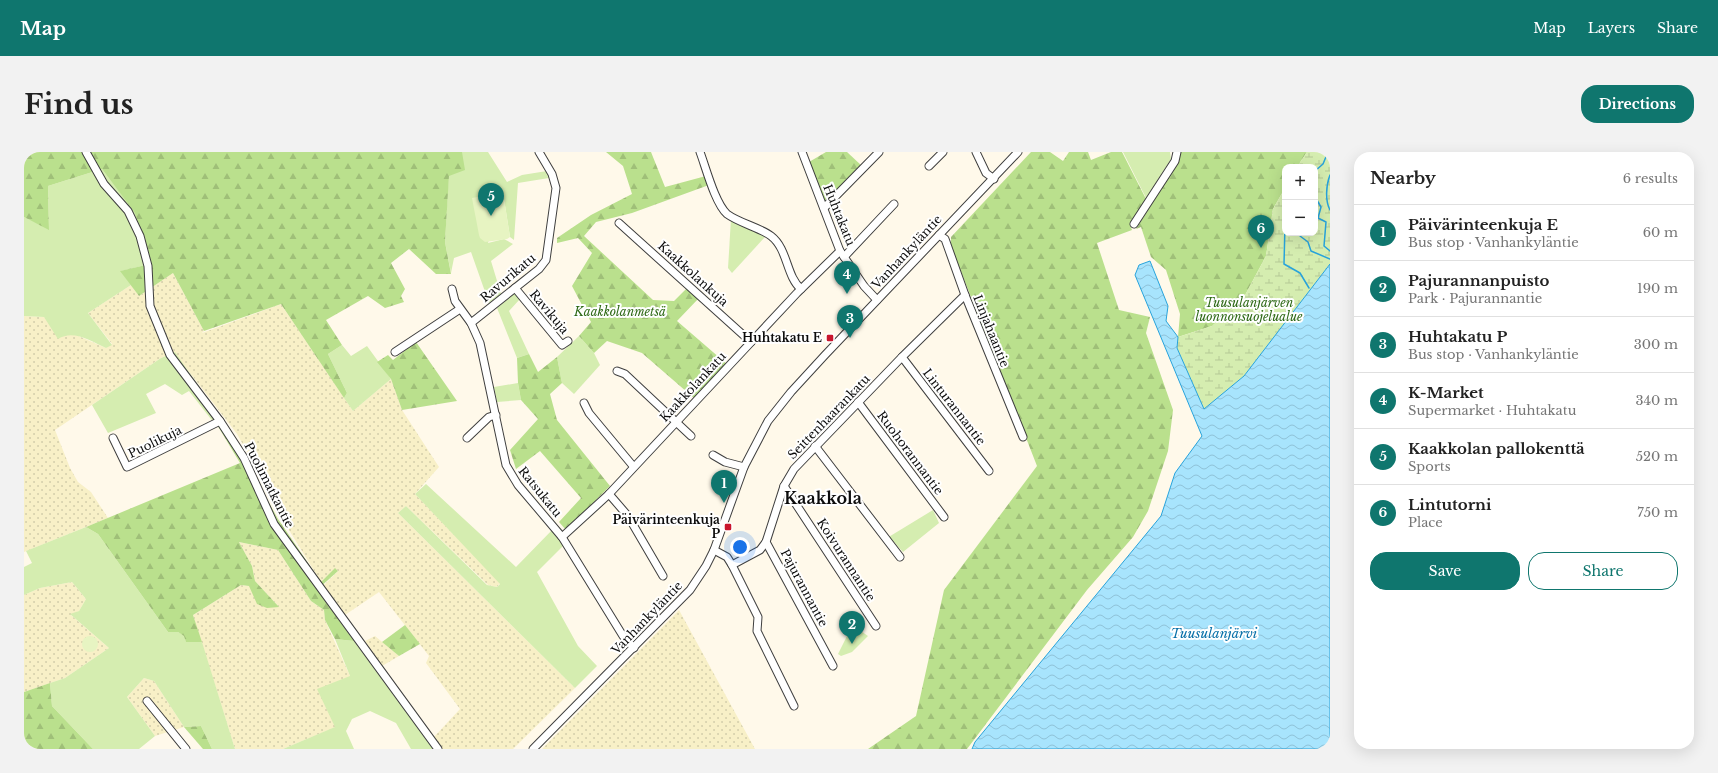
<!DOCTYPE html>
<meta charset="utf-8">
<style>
body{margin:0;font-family:"Libre Baskerville",serif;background:#f2f2f2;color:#222}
.controls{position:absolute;right:12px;top:12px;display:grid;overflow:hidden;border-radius:8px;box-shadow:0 4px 16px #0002}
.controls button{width:36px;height:36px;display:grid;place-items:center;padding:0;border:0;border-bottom:1px solid #e0e0e0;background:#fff;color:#222;font:20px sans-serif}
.you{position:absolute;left:716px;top:395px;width:14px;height:14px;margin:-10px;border:3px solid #fff;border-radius:50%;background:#1a73e8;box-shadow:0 0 0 6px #1a73e833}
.badge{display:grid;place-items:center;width:26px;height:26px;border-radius:50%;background:#0f766e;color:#fff;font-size:13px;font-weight:700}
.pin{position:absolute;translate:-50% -33px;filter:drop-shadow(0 1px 2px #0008)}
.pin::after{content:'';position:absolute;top:21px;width:14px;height:12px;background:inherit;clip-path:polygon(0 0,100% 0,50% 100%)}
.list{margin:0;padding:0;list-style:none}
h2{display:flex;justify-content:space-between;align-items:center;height:52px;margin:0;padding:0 16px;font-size:17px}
h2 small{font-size:13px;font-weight:400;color:#767676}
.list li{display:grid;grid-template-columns:26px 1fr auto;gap:12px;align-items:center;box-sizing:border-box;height:56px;padding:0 16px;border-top:1px solid #e0e0e0}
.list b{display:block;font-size:15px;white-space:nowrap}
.list p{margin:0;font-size:13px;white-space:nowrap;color:#767676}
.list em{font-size:13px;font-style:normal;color:#767676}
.actions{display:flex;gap:8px;padding:12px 16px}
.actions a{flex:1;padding:9px 0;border:1px solid #0f766e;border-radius:16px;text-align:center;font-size:14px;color:#0f766e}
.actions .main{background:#0f766e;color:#fff}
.map{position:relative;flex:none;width:1306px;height:597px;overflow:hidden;border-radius:16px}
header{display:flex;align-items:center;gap:24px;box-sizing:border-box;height:56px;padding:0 20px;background:#0f766e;color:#fff}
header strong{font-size:19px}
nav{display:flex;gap:22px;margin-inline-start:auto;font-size:14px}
.intro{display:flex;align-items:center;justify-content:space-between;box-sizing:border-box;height:96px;padding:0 24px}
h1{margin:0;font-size:28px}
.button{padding:10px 18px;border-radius:16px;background:#0f766e;color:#fff;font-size:14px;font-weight:700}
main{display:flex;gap:24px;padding:0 24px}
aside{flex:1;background:#fff;border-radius:16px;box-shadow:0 4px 16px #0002}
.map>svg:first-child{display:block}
.farmland{fill:url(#farmland-dots)}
.green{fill:#d5edb0}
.forest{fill:url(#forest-firs)}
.wetland{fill:url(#wetland-marsh)}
.pitch{fill:#e7f4c2}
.water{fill:url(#water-waves);stroke:#28a3db}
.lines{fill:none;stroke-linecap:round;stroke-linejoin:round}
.stream{stroke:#28a3db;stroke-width:1.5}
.minor-casing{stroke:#3f3f3f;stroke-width:9}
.minor{stroke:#fff;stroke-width:7}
.poi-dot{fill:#c9162e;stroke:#fff;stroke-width:1.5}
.labels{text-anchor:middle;stroke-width:4;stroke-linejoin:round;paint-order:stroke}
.street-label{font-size:12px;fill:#0c0c0c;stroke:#fff}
.park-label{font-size:12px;font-style:italic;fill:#2e6916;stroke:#fff}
.poi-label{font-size:12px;font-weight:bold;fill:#0c0c0c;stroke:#fff;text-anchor:end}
.water-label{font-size:13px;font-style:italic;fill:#0971a9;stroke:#fff}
.district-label{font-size:16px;font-weight:bold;fill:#0c0c0c;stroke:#fff}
</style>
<header>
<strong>Map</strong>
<nav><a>Map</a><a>Layers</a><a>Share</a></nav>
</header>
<div class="intro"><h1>Find us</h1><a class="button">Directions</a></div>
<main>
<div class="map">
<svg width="1306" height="597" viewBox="0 0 1306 597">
<defs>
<pattern id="farmland-dots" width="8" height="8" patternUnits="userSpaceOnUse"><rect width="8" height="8" fill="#f8f0c7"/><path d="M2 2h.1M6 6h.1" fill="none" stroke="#d3cdaa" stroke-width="1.8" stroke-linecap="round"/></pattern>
<pattern id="forest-firs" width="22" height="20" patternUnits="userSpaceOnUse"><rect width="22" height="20" fill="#bae08d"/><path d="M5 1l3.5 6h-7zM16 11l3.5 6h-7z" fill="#9fbf78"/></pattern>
<pattern id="wetland-marsh" width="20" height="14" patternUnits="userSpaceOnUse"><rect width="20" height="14" fill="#d5edb0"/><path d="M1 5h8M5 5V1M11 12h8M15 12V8" fill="none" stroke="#b6ca96"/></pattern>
<pattern id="water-waves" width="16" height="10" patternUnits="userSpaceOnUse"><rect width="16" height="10" fill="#a8e4fd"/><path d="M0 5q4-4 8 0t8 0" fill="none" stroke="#8fc2d8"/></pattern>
</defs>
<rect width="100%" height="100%" fill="#fff9ea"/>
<g class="farmland">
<polygon points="149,121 180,179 178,181 257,152 329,259 367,227 378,258 415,315 391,342 476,431 473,435 464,433 382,354 374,361 551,536 489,597 417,597 409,586 436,557 402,511 405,504 355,440 321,463 299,434 314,419 311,417 297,430 257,365 239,328 213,282 150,200 137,206 31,278 46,316 54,330 67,340 84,366 0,400 0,164 20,165 40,182 50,182 82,196 88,192 64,161 107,133 115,144"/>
<polygon points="215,390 254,398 287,449 300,458 301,468 326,524 312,575 259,597 211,597 169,463 217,433 225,434 255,455 231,429 228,414"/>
<polygon points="48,430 62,447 55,459 47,463 85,496 41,526 0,540 0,443 16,436"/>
<polygon points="655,458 731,597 518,597 610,504"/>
<polygon points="351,484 375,504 358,514 341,489"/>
<polygon points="120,526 130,529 160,575 131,584 103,545"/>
</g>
<g class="green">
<polygon points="426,0 464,0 483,30 498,23 523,19 525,26 494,31 490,88 486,85 479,41 464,91 480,87 489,92 467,109 477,142 465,151 447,100 430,106 427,121 421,90"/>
<polygon points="1099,0 1146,0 1147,7 1122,46"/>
<path d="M78 17 112 61 126 112 97 119 107 133 64 161 88 193 82 196C67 189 49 177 34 187L20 165 0 164V65L25 77 24 34Z"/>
<polygon points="707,67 741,85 708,121 704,116"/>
<polygon points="491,141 496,147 485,159 505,202 493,206 473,156"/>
<polygon points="555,184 570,201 576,213 550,242 538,231 533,205"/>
<polygon points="318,193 327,204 343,194 367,227 329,259 320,246 323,241 304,202"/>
<polygon points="151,200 202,273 195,276 190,271 165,239 158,243 141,232 122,242 132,261 84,281 68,253 137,206"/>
<polygon points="494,231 497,248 473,250 470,235"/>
<polygon points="402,332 492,415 530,376 541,392 513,420 554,494 573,514 551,536 374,361 382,354 463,433 473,435 476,432 391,342"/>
<polygon points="909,358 915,371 879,400 869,389 866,391 863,386"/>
<polygon points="62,375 74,382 144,480 154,480 161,484 162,490 178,490 211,597 188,597 177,574 160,575 130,529 120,526 103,545 131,584 115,597 69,597 28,554 26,531 41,526 85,496 46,462 55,459 62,447 48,430 16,436 0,443 0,415 8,411 2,399"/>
<polygon points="834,477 844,484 828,500 817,504 814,502 825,480"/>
<polygon points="311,487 330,489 409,597 387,597 372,571 346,559 328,567 322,579 330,597 259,597 311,575 293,537 326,524"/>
</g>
<g class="forest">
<polygon points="0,0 438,0 441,18 425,24 421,90 427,122 412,122 385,97 367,111 381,137 377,144 380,150 361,156 344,144 302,168 318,193 304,202 323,241 320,246 257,152 180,179 149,121 115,144 96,119 126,112 111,61 78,17 24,34 25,78 0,65"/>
<polygon points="582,0 627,0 641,35 682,24 685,33 608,61 572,70 560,84 629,148 650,149 664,135 675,146 653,169 704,213 671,247 618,201 583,189 570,201 555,184 567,170 548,134 568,101 554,86 533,91 533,86 567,63 608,42 599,14"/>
<polygon points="802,0 823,0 838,14 801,50 785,10"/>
<polygon points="1007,0 1026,0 1039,9 1045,0 1064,0 1067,8 1087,0 1098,0 1122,47 1106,73 1108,78 1073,91 1095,158 1126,165 1122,181 1149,258 1144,299 1124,359 1109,385 1063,438 943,597 844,597 892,564 920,438 1013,314 927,94 927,85"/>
<polygon points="1155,0 1283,0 1273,15 1261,15 1261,36 1249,57 1242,104 1219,147 1188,174 1154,185 1156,162 1142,118 1127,105 1117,75 1112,77 1154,10"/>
<polygon points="392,190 433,249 378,258 367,227 353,210 364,203 369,208"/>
<polygon points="505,202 514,220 533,205 538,231 526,242 533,268 586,334 542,378 535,370 557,346 516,299 492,317 486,298 514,267 497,248 494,231 493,206"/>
<polygon points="202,273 254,367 297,430 311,416 314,419 293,438 330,489 311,487 301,468 300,458 287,449 254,398 215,390 228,414 231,429 255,455 243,456 233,452 225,434 217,433 169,463 178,490 162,490 160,484 154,480 144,480 74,382 62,375 216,311 195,276"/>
<polygon points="381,473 396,492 375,504 358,490"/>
<polygon points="26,531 28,554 69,597 0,597 0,540"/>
<polygon points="177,574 188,597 179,597 160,575"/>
</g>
<polygon class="wetland" points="1283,0 1306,0 1306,112 1220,224 1180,258 1153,196 1154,185 1188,174 1219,147 1242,104 1249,57 1261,36 1261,81 1291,81 1291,15 1273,15"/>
<g class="pitch">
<polygon points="479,40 486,85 483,87 461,90 456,86 455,83 448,46"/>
<circle cx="66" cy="492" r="8"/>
</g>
<polygon class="water" points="1126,109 1144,154 1142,169 1154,185 1153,196 1180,257 1220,224 1306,112 1306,597 948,597 951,590 1137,364 1151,321 1178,284 1111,123 1115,113"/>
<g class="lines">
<g class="stream">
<polyline points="1291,19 1299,12 1304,0"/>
<path d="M1306 23C1302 33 1301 49 1306 58"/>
<polyline points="1291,29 1291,37"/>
<polyline points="1291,45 1297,55 1294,66 1302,70 1300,94 1306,99"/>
<polyline points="1261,73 1260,112 1276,121 1285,136"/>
<polyline points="1276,81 1276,84 1284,90 1287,99 1306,107"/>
</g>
<g class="minor-casing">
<g id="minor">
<polyline points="62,0 80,32 104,59 116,84 124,114 126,154 146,203 196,269 220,306 250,372 414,597"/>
<path d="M676 0C682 16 691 51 703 62 715 71 737 76 747 84 764 97 762 124 777 137"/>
<polyline points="778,0 816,99 840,134 853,148"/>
<polyline points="952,0 962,21 970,27"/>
<polyline points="905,14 919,0"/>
<polyline points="800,56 855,0"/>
<polyline points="595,71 727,190"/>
<polyline points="1110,72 1151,9 1153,0"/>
<polyline points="915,83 921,87 941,143 999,285"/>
<polyline points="820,105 870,52"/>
<polyline points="491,136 538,193 544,189"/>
<polyline points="428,137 431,149 447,171 456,191 482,313 494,333 538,385 599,484 610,496"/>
<polyline points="447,171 515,117 522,108 532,36 528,22 515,0"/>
<polyline points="371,200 436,157"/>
<polyline points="878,205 965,319"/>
<polyline points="593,219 601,222 667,284"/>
<polyline points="834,250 920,365"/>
<polyline points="560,251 565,261 609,314"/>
<polyline points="89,286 103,315 196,269"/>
<polyline points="443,286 465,265 472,263"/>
<polyline points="791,294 876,405"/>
<polyline points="689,303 701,310 720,315"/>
<polyline points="760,334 852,474"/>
<polyline points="585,342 604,364 639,424"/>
<polyline points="538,385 585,342 773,141 816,99"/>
<polyline points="742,390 809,514"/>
<polyline points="690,398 703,405 708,413 734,465 733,479 770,554"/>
<polyline points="708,413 736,398 742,390 760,334 770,317 878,205 941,143"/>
<polyline points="123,549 162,597"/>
<polyline points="509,597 666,438 682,414 690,398 720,315 744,269 767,240 801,203 994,0"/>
</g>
</g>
<use href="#minor" class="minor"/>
</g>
<g class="poi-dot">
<rect x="802" y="182" width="8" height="8" rx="2"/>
<rect x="700" y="371" width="8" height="8" rx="2"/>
</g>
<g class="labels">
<g class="street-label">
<text transform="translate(815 63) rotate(68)" y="4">Huhtakatu</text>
<text transform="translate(883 100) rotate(-47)" y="4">Vanhankyläntie</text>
<text transform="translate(669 122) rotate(42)" y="4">Kaakkolankuja</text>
<text transform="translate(484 126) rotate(-40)" y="4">Ravurikatu</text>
<text transform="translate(525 160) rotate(50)" y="4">Ravikuja</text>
<text transform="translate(967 179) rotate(68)" y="4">Linjahaantie</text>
<text transform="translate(669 235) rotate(-47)" y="4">Kaakkolankatu</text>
<text transform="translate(930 255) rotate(52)" y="4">Linturannantie</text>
<text transform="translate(805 265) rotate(-46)" y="4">Seittenhaarankatu</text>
<text transform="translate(131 290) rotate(-26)" y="4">Puolikuja</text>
<text transform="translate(886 301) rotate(53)" y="4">Ruohorannantie</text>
<text transform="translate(245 333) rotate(63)" y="4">Puolimatkantie</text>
<text transform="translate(516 340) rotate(51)" y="4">Ratsukatu</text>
<text transform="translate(822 408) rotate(57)" y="4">Koivurannantie</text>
<text transform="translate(780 436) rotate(62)" y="4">Pajurannantie</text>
<text transform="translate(623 466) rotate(-46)" y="4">Vanhankyläntie</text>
</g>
<g class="park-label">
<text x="1225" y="155">Tuusulanjärven<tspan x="1225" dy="14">luonnonsuojelualue</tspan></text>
<text x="596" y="164">Kaakkolanmetsä</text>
</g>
<g class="poi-label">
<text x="798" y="190">Huhtakatu E</text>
<text x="696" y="372">Päivärinteenkuja<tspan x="696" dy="14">P</tspan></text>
</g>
<g class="water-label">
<text x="1190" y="486">Tuusulanjärvi</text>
</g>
<g class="district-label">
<text x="799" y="352">Kaakkola</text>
</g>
</g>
</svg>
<div class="controls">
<button>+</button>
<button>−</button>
</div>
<div class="you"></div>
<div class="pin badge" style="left:700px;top:351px">1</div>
<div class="pin badge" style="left:828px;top:492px">2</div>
<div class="pin badge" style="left:826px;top:186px">3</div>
<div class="pin badge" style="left:823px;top:142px">4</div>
<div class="pin badge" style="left:467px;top:64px">5</div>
<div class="pin badge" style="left:1237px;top:96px">6</div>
</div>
<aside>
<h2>Nearby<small>6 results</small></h2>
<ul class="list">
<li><span class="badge">1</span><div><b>Päivärinteenkuja E</b><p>Bus stop · Vanhankyläntie</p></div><em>60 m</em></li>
<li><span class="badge">2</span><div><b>Pajurannanpuisto</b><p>Park · Pajurannantie</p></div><em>190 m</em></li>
<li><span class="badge">3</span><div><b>Huhtakatu P</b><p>Bus stop · Vanhankyläntie</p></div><em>300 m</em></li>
<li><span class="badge">4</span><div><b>K-Market</b><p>Supermarket · Huhtakatu</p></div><em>340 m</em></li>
<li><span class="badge">5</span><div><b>Kaakkolan pallokenttä</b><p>Sports</p></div><em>520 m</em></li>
<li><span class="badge">6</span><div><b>Lintutorni</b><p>Place</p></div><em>750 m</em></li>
</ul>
<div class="actions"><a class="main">Save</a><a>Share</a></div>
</aside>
</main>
